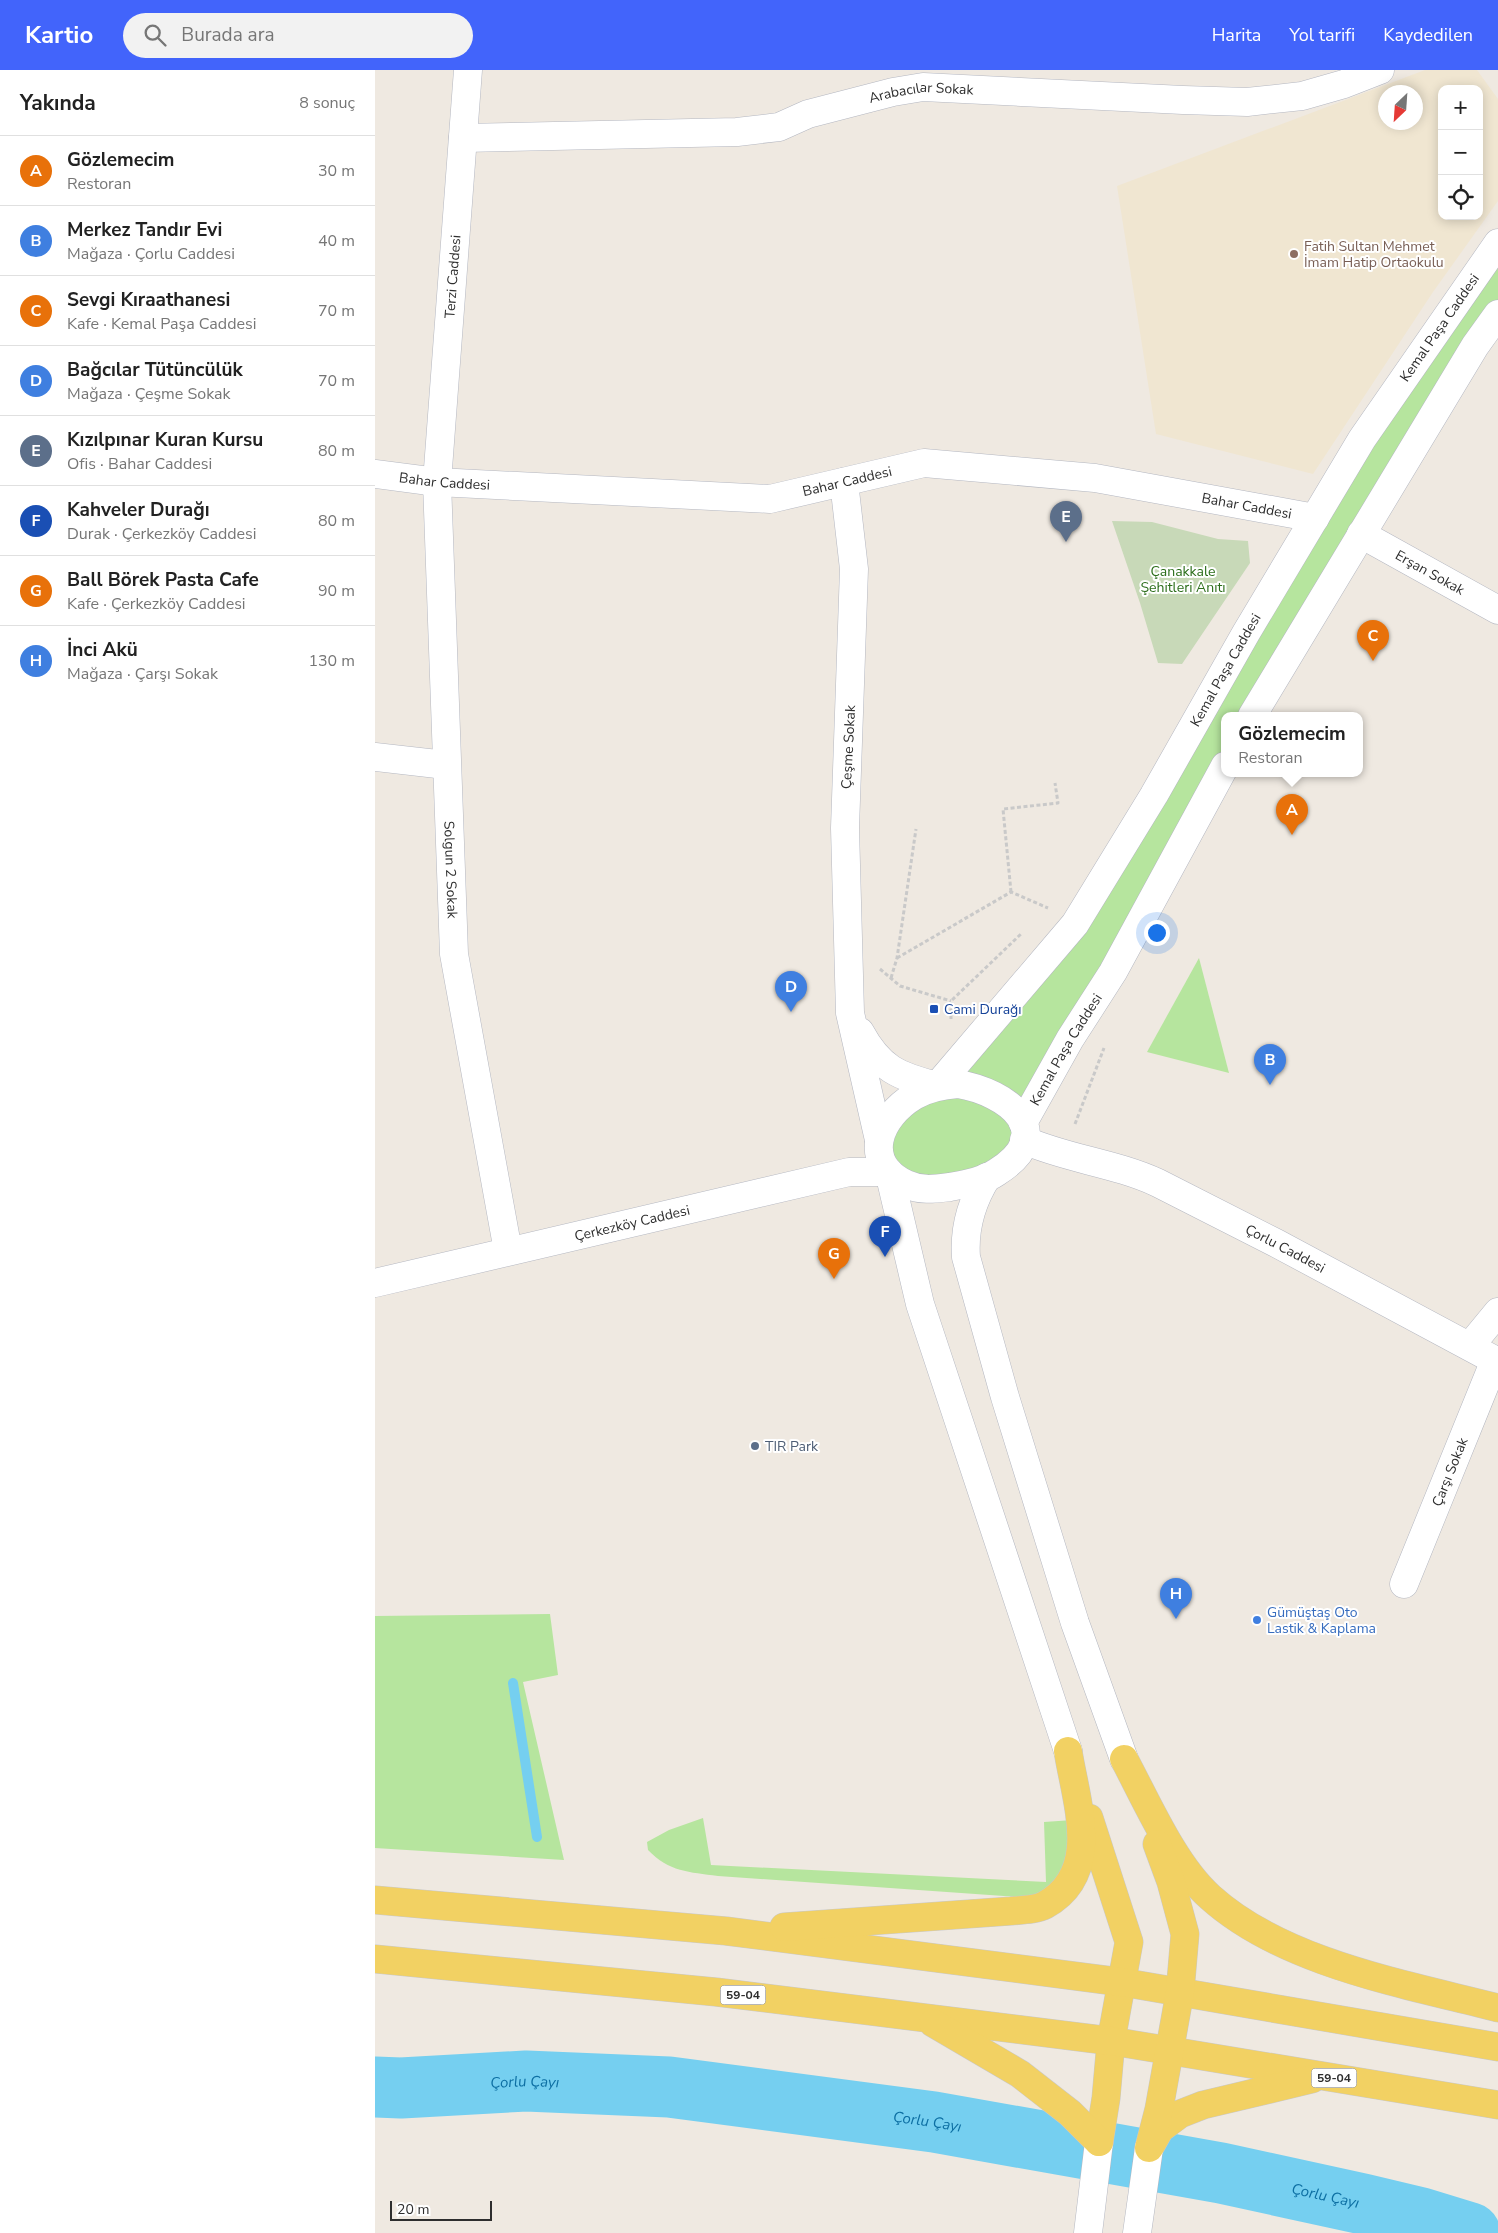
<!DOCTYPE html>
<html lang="tr">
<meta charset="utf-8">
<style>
body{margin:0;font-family:"Nunito Sans",sans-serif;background:#f2f2f2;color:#222}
.controls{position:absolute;right:15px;top:15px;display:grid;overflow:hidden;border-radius:10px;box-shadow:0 2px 12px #0003}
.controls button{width:45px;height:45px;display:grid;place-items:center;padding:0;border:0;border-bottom:1px solid #e0e0e0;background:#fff;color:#222;font:25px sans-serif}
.compass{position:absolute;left:1003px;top:15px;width:45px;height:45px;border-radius:50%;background:#fff;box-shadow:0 2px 12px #0003;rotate:205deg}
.scale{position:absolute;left:15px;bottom:12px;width:102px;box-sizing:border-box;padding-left:5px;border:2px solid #2e2e2e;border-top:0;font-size:14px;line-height:18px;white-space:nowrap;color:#2e2e2e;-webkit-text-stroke:4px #fff;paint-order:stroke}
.you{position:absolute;left:781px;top:862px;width:18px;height:18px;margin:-12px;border:4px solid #fff;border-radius:50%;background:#1a73e8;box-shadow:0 0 0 8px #1a73e833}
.badge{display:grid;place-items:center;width:32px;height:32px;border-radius:50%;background:#4264fb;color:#fff;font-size:16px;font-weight:700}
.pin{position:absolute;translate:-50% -41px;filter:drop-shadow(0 1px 2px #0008)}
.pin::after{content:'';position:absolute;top:26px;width:18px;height:15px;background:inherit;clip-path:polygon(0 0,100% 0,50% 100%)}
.popup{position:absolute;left:846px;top:642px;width:142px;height:65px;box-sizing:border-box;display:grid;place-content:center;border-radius:10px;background:#fff;filter:drop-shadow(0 1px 4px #0005);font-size:16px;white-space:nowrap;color:#767676}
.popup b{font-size:19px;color:#222}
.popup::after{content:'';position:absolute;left:50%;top:100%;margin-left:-10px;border:10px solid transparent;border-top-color:#fff}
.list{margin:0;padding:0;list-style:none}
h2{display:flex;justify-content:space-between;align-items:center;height:65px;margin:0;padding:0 20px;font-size:21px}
h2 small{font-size:16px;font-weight:400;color:#767676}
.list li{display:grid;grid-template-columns:32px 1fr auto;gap:15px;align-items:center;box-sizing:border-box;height:70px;padding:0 20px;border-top:1px solid #e0e0e0}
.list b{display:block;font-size:19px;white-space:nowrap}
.list p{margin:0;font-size:16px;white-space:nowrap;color:#767676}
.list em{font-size:16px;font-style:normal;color:#767676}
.icon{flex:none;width:28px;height:28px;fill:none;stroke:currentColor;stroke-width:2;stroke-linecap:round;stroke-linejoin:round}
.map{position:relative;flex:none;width:1123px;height:2163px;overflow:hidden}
header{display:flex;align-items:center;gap:30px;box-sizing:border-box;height:70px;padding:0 25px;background:#4264fb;color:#fff}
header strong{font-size:24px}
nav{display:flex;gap:28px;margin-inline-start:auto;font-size:18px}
.search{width:350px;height:45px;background:#f2f2f2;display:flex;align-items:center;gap:12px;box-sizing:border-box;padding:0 18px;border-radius:28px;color:#767676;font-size:19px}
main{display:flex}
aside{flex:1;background:#fff}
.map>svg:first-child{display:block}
.education{fill:#f0e6d1;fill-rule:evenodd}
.green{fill:#b6e59e}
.cemetery{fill:#c8d9b8}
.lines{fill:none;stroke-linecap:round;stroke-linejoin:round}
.stream{stroke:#75cff0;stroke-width:10}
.river{stroke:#75cff0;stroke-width:61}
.street-casing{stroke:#b4b7c1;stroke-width:29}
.secondary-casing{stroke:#b4b7c1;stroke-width:29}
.primary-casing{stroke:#c9c9c9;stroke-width:29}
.path{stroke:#c9c9c9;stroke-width:3;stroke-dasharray:4 2.5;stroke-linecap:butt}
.street{stroke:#fff;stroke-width:28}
.secondary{stroke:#fff;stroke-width:28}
.primary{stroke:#f2d163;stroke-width:28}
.education-dot{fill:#8d6e63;stroke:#fff;stroke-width:2}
.transit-dot{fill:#1a4fb4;stroke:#fff;stroke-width:2}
.service-dot{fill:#5c6f8a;stroke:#fff;stroke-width:2}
.shop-dot{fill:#3f7fe0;stroke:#fff;stroke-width:2}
.labels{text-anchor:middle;stroke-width:4;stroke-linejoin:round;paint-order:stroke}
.shield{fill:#fff;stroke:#6d6d6d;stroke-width:1}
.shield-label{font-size:12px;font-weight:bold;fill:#2e2e2e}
.street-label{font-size:14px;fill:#2e2e2e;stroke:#fff}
.education-label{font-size:14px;fill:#785e54;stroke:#fff;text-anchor:start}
.park-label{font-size:14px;fill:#2c6e1b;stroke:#fff}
.transit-label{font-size:14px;fill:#164399;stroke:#fff;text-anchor:start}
.service-label{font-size:14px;fill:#4e5e75;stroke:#fff;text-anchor:start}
.shop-label{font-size:14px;fill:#366cbe;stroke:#fff;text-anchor:start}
.water-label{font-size:15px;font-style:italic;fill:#0d6fa3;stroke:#fff}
</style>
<header>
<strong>Kartio</strong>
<div class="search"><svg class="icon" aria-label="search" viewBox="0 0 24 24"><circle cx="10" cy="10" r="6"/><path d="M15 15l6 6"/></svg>Burada ara</div>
<nav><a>Harita</a><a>Yol tarifi</a><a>Kaydedilen</a></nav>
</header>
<main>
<aside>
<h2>Yakında<small>8 sonuç</small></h2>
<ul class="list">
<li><span class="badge" style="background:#e8710a">A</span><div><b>Gözlemecim</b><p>Restoran</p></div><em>30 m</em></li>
<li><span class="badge" style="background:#3f7fe0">B</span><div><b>Merkez Tandır Evi</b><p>Mağaza · Çorlu Caddesi</p></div><em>40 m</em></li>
<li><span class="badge" style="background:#e8710a">C</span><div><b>Sevgi Kıraathanesi</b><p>Kafe · Kemal Paşa Caddesi</p></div><em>70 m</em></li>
<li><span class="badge" style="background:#3f7fe0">D</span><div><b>Bağcılar Tütüncülük</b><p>Mağaza · Çeşme Sokak</p></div><em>70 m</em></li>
<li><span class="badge" style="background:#5c6f8a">E</span><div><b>Kızılpınar Kuran Kursu</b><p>Ofis · Bahar Caddesi</p></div><em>80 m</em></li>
<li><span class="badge" style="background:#1a4fb4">F</span><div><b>Kahveler Durağı</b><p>Durak · Çerkezköy Caddesi</p></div><em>80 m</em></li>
<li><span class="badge" style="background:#e8710a">G</span><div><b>Ball Börek Pasta Cafe</b><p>Kafe · Çerkezköy Caddesi</p></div><em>90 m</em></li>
<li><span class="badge" style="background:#3f7fe0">H</span><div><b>İnci Akü</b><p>Mağaza · Çarşı Sokak</p></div><em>130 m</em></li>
</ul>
</aside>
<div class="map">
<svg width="1123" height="2163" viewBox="0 0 1123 2163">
<rect width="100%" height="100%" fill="#efe9e1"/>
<path class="education" d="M1050 0H1102L1123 29V131L1058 222 938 404 781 364 742 116ZM1067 19H1104V146H1067ZM1011 22H1040V52H1011Z"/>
<g class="green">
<polygon points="1123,173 1123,244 877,646 850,646 849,696 617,1103 534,1114 506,1064 512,1055 583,1014 668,892"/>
<polygon points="824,888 854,1003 772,982"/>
<polygon points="175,1544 183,1605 148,1612 189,1790 0,1778 0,1546"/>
<path d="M328 1748 336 1795 671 1812 669 1752 698 1750 706 1778 673 1829 343 1806C314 1802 294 1802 273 1780L272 1772 294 1760Z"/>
</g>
<polygon class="cemetery" points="737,451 777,452 843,469 873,471 875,493 807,594 783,593 765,533"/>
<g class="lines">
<polyline class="stream" points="138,1613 162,1767"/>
<path class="river" id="s1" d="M0 2017 26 2018 151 2011 294 2017 559 2052 846 2103 988 2134 1046 2148 1095 2163"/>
<g class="street-casing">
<g id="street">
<path id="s2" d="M88 68 362 62 404 57 433 44 518 22 548 17 808 30 872 32 927 26 969 14 1005 0"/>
<path id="s3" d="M62 412 79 884 133 1181"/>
<polyline points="469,412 479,499 470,758 475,943 504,1070"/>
<path id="s4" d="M986 464 1123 540"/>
<polyline points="0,687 71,695"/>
<path d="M485 962C505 999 523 1006 562 1016"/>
<polyline points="1095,1276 1123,1242"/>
<path id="s5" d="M1029 1514 1120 1290"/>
<polyline points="713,2163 724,2072"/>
<polyline points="762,2163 774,2078"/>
</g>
</g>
<g class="secondary-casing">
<g id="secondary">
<path id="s6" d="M0 404 62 412 395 429 549 393 720 408 940 448"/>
<path id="s7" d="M62 412 93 0"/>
<polyline points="877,646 1100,276 1123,244"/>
<path d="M583 1014C632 1022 685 1062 622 1102 609 1111 591 1114 575 1117 559 1119 546 1121 531 1114 485 1092 504 1047 539 1026 553 1018 567 1015 583 1014Z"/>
<path id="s8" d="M562 1016 700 854 779 725 871 563 987 369 1123 173"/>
<path id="s9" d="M648 1053 695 969 738 902 850 696"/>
<path id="s10" d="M649 1070C692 1089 740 1093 783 1113L901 1173 1123 1292"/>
<path d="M612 1107C597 1131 589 1159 591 1187L630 1327 700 1553 749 1689"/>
<path id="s11" d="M0 1213 474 1102H514L545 1234 693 1681"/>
</g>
</g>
<g class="primary-casing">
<g id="primary">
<path d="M749 1689C772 1732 799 1795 835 1827 908 1893 1030 1914 1123 1938"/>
<polyline points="714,1748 754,1872 736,1971 731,2028 724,2072"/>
<polyline points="0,1830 351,1861 746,1912 1123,1977"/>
<path d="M409 1857 636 1841C646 1840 661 1840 670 1835 728 1803 701 1732 693 1681"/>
<polyline points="0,1889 341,1922 736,1971 1123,2035"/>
<polyline points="558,1953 645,2004 695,2043 724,2072"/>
<polyline points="776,2075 785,2059 805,2044 828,2035 937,2009"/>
<polyline points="774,2078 784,2039 805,1922 810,1864 796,1812 782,1774"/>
</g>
</g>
<g class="path">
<polyline points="636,822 628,739 683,733 680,713"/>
<polyline points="522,888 636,822 673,838"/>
<polyline points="505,899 525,916 576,931"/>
<polyline points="516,908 522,888 541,759"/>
<polyline points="576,949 576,931 647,863"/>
<polyline points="700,1054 729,978"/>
</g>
<use href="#street" class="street"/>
<use href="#secondary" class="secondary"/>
<use href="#primary" class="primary"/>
</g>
<circle class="education-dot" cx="919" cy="184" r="5"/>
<rect class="transit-dot" x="554" y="934" width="10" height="10" rx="2.5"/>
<circle class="service-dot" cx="380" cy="1376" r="5"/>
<circle class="shop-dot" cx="882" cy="1550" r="5"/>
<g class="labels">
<g class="shield">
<rect x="345.5" y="1915.5" width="45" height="19" rx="4"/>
<rect x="936.5" y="1998.5" width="45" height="19" rx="4"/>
</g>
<g class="shield-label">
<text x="368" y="1929">59-04</text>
<text x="959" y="2012">59-04</text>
</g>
<g class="street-label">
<text dy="5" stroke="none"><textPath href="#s2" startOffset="464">Arabacılar Sokak</textPath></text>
<text dy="5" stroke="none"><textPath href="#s7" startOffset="206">Terzi Caddesi</textPath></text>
<text dy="5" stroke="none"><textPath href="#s8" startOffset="912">Kemal Paşa Caddesi</textPath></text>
<text dy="5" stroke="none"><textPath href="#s6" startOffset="70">Bahar Caddesi</textPath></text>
<text dy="5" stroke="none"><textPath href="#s6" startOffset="475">Bahar Caddesi</textPath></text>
<text dy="5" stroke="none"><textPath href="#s6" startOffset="880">Bahar Caddesi</textPath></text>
<text dy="5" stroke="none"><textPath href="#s4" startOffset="79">Erşan Sokak</textPath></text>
<text dy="5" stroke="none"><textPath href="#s8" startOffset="508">Kemal Paşa Caddesi</textPath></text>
<text transform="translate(473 677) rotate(-87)" y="5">Çeşme Sokak</text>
<text dy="5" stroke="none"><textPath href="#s3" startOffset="388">Solgun 2 Sokak</textPath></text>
<text dy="5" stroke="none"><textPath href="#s9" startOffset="85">Kemal Paşa Caddesi</textPath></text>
<text dy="5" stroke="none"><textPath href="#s11" startOffset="264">Çerkezköy Caddesi</textPath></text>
<text dy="5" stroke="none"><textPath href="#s10" startOffset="284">Çorlu Caddesi</textPath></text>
<text dy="5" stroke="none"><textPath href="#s5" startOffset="121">Çarşı Sokak</textPath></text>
</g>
<g class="education-label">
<text x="929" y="181">Fatih Sultan Mehmet<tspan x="929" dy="16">İmam Hatip Ortaokulu</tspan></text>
</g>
<g class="park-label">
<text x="808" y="506">Çanakkale<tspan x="808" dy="16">Şehitleri Anıtı</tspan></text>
</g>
<g class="transit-label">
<text x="569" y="944">Cami Durağı</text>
</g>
<g class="service-label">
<text x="390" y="1381">TIR Park</text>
</g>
<g class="shop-label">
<text x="892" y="1547">Gümüştaş Oto<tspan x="892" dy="16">Lastik &amp; Kaplama</tspan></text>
</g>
<g class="water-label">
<text dy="5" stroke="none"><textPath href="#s1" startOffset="150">Çorlu Çayı</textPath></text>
<text dy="5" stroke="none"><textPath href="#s1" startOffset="555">Çorlu Çayı</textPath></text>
<text dy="5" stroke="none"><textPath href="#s1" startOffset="960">Çorlu Çayı</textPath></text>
</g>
</g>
</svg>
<div class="controls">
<button>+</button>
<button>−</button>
<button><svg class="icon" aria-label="locate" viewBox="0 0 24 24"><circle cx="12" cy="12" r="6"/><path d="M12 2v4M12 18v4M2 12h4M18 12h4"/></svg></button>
</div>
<svg class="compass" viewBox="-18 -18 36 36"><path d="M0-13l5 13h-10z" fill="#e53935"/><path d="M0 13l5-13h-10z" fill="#767676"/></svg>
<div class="scale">20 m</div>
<div class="you"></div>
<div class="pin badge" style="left:917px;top:765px;background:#e8710a">A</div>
<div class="popup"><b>Gözlemecim</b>Restoran</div>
<div class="pin badge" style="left:895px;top:1015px;background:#3f7fe0">B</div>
<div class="pin badge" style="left:998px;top:591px;background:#e8710a">C</div>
<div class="pin badge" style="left:416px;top:942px;background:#3f7fe0">D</div>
<div class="pin badge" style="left:691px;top:472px;background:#5c6f8a">E</div>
<div class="pin badge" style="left:510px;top:1187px;background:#1a4fb4">F</div>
<div class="pin badge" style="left:459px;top:1209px;background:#e8710a">G</div>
<div class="pin badge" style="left:801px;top:1549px;background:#3f7fe0">H</div>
</div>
</main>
